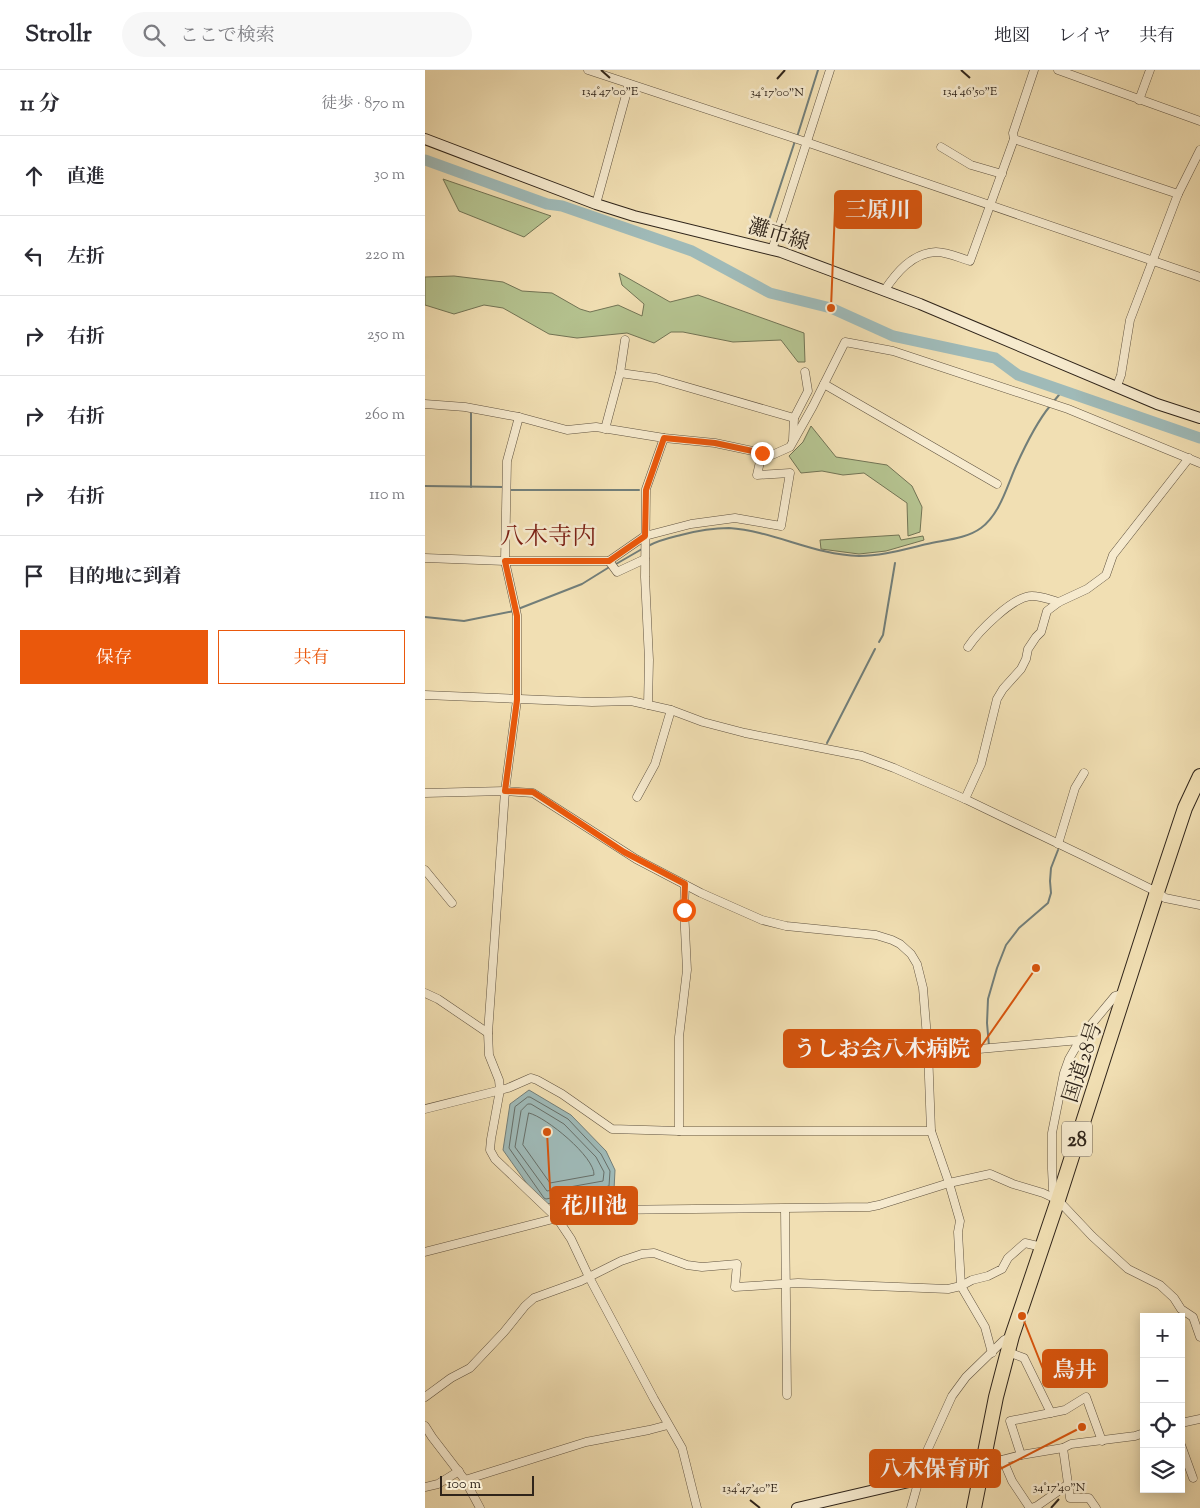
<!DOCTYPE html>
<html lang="ja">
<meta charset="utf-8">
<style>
body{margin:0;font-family:"Sorts Mill Goudy","Noto Serif JP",serif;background:#f7f7f7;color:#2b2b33}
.controls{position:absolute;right:15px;bottom:15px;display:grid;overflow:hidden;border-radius:0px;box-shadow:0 2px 12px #0003}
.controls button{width:45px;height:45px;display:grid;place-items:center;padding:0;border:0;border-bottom:1px solid #e1e1e2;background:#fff;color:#2b2b33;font:25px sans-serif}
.scale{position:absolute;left:15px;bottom:12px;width:94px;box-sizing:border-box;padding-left:5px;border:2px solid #2f241a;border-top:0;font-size:14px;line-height:18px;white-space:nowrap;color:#2f241a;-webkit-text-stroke:4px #f6eace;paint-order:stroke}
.stop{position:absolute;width:15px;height:15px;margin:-11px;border:4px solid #ea580c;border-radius:50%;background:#fff}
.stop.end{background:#ea580c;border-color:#fff;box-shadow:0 1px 5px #0008}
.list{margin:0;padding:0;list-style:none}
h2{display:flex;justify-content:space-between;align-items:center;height:65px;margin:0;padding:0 20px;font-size:21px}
h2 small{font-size:16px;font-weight:400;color:#7c7c81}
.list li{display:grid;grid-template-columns:32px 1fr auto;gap:15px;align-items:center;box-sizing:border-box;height:80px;padding:0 20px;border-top:1px solid #e1e1e2}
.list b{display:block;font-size:19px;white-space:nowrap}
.list em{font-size:16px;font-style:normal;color:#7c7c81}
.actions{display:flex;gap:10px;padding:15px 20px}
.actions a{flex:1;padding:11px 0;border:1px solid #ea580c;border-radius:0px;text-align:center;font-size:18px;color:#ea580c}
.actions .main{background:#ea580c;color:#fff}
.icon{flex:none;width:28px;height:28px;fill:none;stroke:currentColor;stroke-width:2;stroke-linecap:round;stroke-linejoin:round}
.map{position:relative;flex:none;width:775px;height:1438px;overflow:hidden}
header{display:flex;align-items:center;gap:30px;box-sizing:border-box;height:70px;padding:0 25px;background:#fff;border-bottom:1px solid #e1e1e2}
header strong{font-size:24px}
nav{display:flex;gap:28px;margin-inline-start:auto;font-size:18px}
.search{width:350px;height:45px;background:#f7f7f7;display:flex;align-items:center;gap:12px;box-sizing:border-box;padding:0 18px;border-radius:28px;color:#7c7c81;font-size:19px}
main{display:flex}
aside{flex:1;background:#fff}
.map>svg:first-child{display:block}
.green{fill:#b5c390;stroke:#727455}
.water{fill:#9fbab8;stroke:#727e79}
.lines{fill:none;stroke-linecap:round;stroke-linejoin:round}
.shore{stroke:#676f69;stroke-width:1}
.stream{stroke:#727e79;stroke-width:2}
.river{stroke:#9fbab8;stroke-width:11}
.street-casing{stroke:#605340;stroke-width:9}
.secondary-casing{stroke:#2f241a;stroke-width:12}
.highway-casing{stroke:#2f241a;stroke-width:16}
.street{stroke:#f6eace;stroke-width:8}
.secondary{stroke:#f6eace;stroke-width:10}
.highway{stroke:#f1dfb3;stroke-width:14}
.route{stroke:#ea580c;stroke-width:6}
.ticks{fill:none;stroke:#2f241a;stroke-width:2}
.labels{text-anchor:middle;stroke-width:5;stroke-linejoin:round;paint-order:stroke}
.shield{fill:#f6eace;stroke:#6b5f50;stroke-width:1}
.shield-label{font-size:20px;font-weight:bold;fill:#2f241a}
.street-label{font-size:21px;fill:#2f241a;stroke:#f6eace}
.quarter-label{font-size:24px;fill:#7a1f14;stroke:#f6eace}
.ticks-label{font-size:12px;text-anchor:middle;fill:#2f241a;stroke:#f6eace;stroke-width:5;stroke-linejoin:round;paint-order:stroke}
.leader{fill:none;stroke:#d6540d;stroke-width:2}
.callout-dot{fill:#d6540d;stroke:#f6eace;stroke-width:2}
.callout{fill:#d6540d;stroke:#d6540d;stroke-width:2}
.callout-label{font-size:22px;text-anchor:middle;font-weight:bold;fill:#fff}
</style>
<header>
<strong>Strollr</strong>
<div class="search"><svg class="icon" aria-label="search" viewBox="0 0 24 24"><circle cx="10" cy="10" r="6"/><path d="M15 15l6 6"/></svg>ここで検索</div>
<nav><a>地図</a><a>レイヤ</a><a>共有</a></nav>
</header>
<main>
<aside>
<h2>11 分<small>徒歩 · 870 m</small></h2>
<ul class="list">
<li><svg class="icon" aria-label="ahead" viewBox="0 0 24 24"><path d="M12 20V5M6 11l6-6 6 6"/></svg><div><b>直進</b></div><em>30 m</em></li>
<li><svg class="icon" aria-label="left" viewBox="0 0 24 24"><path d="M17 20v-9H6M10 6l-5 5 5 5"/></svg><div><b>左折</b></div><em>220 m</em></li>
<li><svg class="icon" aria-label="right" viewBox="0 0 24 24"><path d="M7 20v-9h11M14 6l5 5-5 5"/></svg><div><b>右折</b></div><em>250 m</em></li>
<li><svg class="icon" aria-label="right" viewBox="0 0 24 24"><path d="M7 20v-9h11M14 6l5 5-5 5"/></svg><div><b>右折</b></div><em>260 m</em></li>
<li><svg class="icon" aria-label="right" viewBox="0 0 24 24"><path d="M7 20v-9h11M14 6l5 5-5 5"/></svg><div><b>右折</b></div><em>110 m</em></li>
<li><svg class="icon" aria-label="arrive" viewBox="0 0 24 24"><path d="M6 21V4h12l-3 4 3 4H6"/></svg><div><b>目的地に到着</b></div></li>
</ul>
<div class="actions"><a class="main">保存</a><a>共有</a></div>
</aside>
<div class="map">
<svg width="775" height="1438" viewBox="0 0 775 1438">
<rect width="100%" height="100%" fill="#f1dfb3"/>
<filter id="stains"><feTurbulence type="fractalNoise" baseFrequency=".004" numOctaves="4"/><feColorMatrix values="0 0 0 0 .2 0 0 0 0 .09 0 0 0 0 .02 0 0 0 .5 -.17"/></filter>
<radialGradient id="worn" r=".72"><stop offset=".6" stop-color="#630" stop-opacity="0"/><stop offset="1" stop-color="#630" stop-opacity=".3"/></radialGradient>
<g class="green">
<polygon points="18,109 126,146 99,167 34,141"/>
<polygon points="194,203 245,232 273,225 379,263 380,292 373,292 356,270 308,272 258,262 246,262 229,273 202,263 152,268 124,264 78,238 59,235 29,244 0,235 0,207 29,206 78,212 97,221 127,223 155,239 165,242 193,235 217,246 219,234 197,215"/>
<polygon points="386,356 411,387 462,395 487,416 497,437 495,462 483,466 482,433 439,403 418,405 397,401 376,403 364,386 378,372"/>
<polygon points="474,465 476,470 498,466 499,470 461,481 434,484 396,479 395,470"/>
</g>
<polygon class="water" points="104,1020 146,1045 181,1081 190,1100 189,1120 117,1135 78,1080 85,1034"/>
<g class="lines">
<g class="shore">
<polygon points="103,1027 105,1027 143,1049 176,1084 185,1101 184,1116 121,1129 119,1128 84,1078 90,1037"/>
<polygon points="103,1034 106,1034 139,1054 171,1087 179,1102 178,1111 122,1121 90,1077 96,1041"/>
<path d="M104 1043C121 1047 170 1087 169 1105L125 1113 98 1075Z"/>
</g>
<g class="stream">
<polyline points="372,67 393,0"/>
<polyline points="339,165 370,71"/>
<polyline points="629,331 638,320"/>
<polyline points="0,416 78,417"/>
<polyline points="46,417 46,343"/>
<polyline points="85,420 214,420"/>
<path d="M223 476C234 470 244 468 256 465 271 461 288 458 304 458 349 461 389 485 434 486 457 486 480 479 502 474 519 470 541 469 556 458 575 444 582 416 591 396 600 376 611 353 625 336"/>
<polyline points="191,494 217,479"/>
<polyline points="93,539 157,514 186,496"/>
<polyline points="0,547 39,551 89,541"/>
<polyline points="454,572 458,565 470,493"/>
<polyline points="402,673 450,579"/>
<polyline points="564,976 562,953 563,929 572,898 581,875 594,858 623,833 626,823 625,811 626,798 633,780"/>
</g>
<polyline class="river" points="0,90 122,134 137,136 267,181 345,223 406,238 468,266 570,288 593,305 775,368"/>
<g class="street-casing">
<g id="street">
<polyline points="163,0 381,72 775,207"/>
<polyline points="633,0 775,51"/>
<polyline points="714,30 725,0"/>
<polyline points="589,69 753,124"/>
<polyline points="516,77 546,95 577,104"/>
<polyline points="171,134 204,14"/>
<polyline points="347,180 405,0"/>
<path d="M459 221C471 203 487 183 511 182 522 182 535 188 545 191L589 69 588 63 609 0"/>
<polyline points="195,303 231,308 369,348"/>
<polyline points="399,314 572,414"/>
<polyline points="692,316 696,305 705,250 753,124 775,80"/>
<polyline points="0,334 40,337 94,347 142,360 171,357 239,368 290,373 347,385 365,377 388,336 420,272 468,281 643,339 775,393"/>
<polyline points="94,347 82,391 80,491 92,545 92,630 80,721 63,963 64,985 74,1010 75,1020 66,1069 65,1080 70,1089 132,1148 146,1169 164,1207 229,1329 257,1378 272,1438"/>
<polyline points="180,359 195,303 200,270"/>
<polyline points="368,370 369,348 383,321 380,302"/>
<polyline points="0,488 80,491 184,491 220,466 266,454 310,448 356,456 365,403 332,405 337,383"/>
<polyline points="184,491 192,502 220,489"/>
<path d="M543 577C553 562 588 526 607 526 616 526 626 530 634 532"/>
<polyline points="0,625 167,632 206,631 246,640 278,652 320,663 437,686 469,698 540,729 659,786 732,822 740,828 775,835"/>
<polyline points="223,635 224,590 220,507 221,419 239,368"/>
<polyline points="0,723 80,721 108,723 211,789 276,823 337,850 361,856 451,865 467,870 475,874 486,884 492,894 498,918 503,980 506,1061 524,1113 535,1151 533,1162 536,1216 560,1257 567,1283"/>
<polyline points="212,727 230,694 246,640"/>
<polyline points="540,729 556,694 572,629 578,619 596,599 601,589 603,579 611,567 616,562 622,541 634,532 662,519 681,505 688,485 764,388"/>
<polyline points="633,774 650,718 659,703"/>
<polyline points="0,800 27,833"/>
<polyline points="0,923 13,929 63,963"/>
<polyline points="700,923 690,926 665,956 655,970 644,989 639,1003 627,1063 627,1099 628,1120 633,1130 667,1166 703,1199 735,1215 749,1228 756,1239 768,1247 775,1267"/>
<polyline points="503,980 554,979 655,970"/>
<polyline points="0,1039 68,1022 83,1018 106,1008 112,1010 137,1024 187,1059 254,1061 506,1061"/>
<polyline points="254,1061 254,967 262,900 259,839 260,815"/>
<polyline points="360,1139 362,1325"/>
<polyline points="0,1182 132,1148 176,1140 444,1137 454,1135 524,1113 565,1104 588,1114 618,1123 633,1130"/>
<polyline points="583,1282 599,1288 626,1343"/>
<polyline points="0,1327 26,1308 45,1298 79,1262 100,1236 109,1228 156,1211 196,1191 217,1184 229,1183 262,1195 277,1197 312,1194 310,1217 373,1213 523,1219 536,1216 547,1210 563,1206 577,1199 583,1188 600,1173 617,1177"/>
<polyline points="756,1353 775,1349"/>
<polyline points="0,1356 7,1367 40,1410 55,1438"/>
<polyline points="756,1375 768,1408"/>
<polyline points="638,1378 645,1428 664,1428 671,1438"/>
<polyline points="596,1385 585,1351 640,1340 661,1327 677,1371"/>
<polyline points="578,1390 587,1411 605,1438"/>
<polyline points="557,1395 596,1385 638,1378 646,1374 710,1366 719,1363"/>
<polyline points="40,1410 161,1372 224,1360 243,1355"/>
<polyline points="0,1417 13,1414 34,1401"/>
<polyline points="486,1438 502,1381 527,1326 541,1307 579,1270 587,1266"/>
<polyline points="607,1438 612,1436 642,1415"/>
</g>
</g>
<g class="secondary-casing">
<g id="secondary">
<polyline points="0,69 171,134 209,146 356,182 495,234 732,334 775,348"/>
<polyline points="372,1438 557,1395"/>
</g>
</g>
<g class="highway-casing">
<polyline id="highway" points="549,1438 571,1327 587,1266 633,1130 732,822 760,738 775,706"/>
</g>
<use href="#street" class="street"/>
<use href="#secondary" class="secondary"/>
<use href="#highway" class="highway"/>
</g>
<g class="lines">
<polyline class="route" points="259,840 260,814 199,782 108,722 80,721 92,630 92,546 80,491 184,491 220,466 221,420 239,368 290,373 337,383"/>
</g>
<path class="ticks" d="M176 0 185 8M536 0 545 8M352 9 360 0M325 1430 335 1438M626 1438 634 1429"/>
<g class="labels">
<rect class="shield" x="637" y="1051.5" width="30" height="35" rx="4"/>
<g class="shield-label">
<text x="652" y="1076">28</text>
</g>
<g class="street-label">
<text transform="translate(354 164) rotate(17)" y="7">灘市線</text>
<text transform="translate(657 992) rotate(-72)" y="7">国道28号</text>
</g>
<g class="quarter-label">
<text x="123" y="474">八木寺内</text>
</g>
</g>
<g class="ticks-label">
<text x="185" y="25">134°47'00"E</text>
<text x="545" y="25">134°46'50"E</text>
<text x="352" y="26">34°17'00"N</text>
<text x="634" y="1421">34°17'40"N</text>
<text x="325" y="1422">134°47'40"E</text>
</g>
<path class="leader" d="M406 238L410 139M611 898L555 978M122 1062L126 1136M597 1246L618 1299M657 1357L575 1399"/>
<g class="callout-dot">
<circle cx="406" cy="238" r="5"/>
<circle cx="611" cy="898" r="5"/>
<circle cx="122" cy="1062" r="5"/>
<circle cx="597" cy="1246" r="5"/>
<circle cx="657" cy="1357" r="5"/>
</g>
<g class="callout">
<rect x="410" y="121" width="86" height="37" rx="5"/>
<rect x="359" y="960" width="196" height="37" rx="5"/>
<rect x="126" y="1117" width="86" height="37" rx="5"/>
<rect x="618" y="1280" width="64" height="37" rx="5"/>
<rect x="445" y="1380" width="130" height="37" rx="5"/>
</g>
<g class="callout-label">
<text x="453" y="147">三原川</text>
<text x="457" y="986">うしお会八木病院</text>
<text x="169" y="1143">花川池</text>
<text x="650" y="1307">鳥井</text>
<text x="510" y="1406">八木保育所</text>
</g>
<rect width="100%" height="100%" filter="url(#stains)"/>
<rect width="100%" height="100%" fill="url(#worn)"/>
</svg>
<div class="controls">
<button>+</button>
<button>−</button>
<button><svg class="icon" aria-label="locate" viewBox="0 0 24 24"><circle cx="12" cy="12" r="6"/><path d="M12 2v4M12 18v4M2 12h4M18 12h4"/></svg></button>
<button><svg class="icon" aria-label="layers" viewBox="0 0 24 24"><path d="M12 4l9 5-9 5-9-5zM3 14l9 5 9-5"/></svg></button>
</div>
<div class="scale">100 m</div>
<div class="stop" style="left:259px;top:840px"></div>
<div class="stop end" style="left:337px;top:383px"></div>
</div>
</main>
